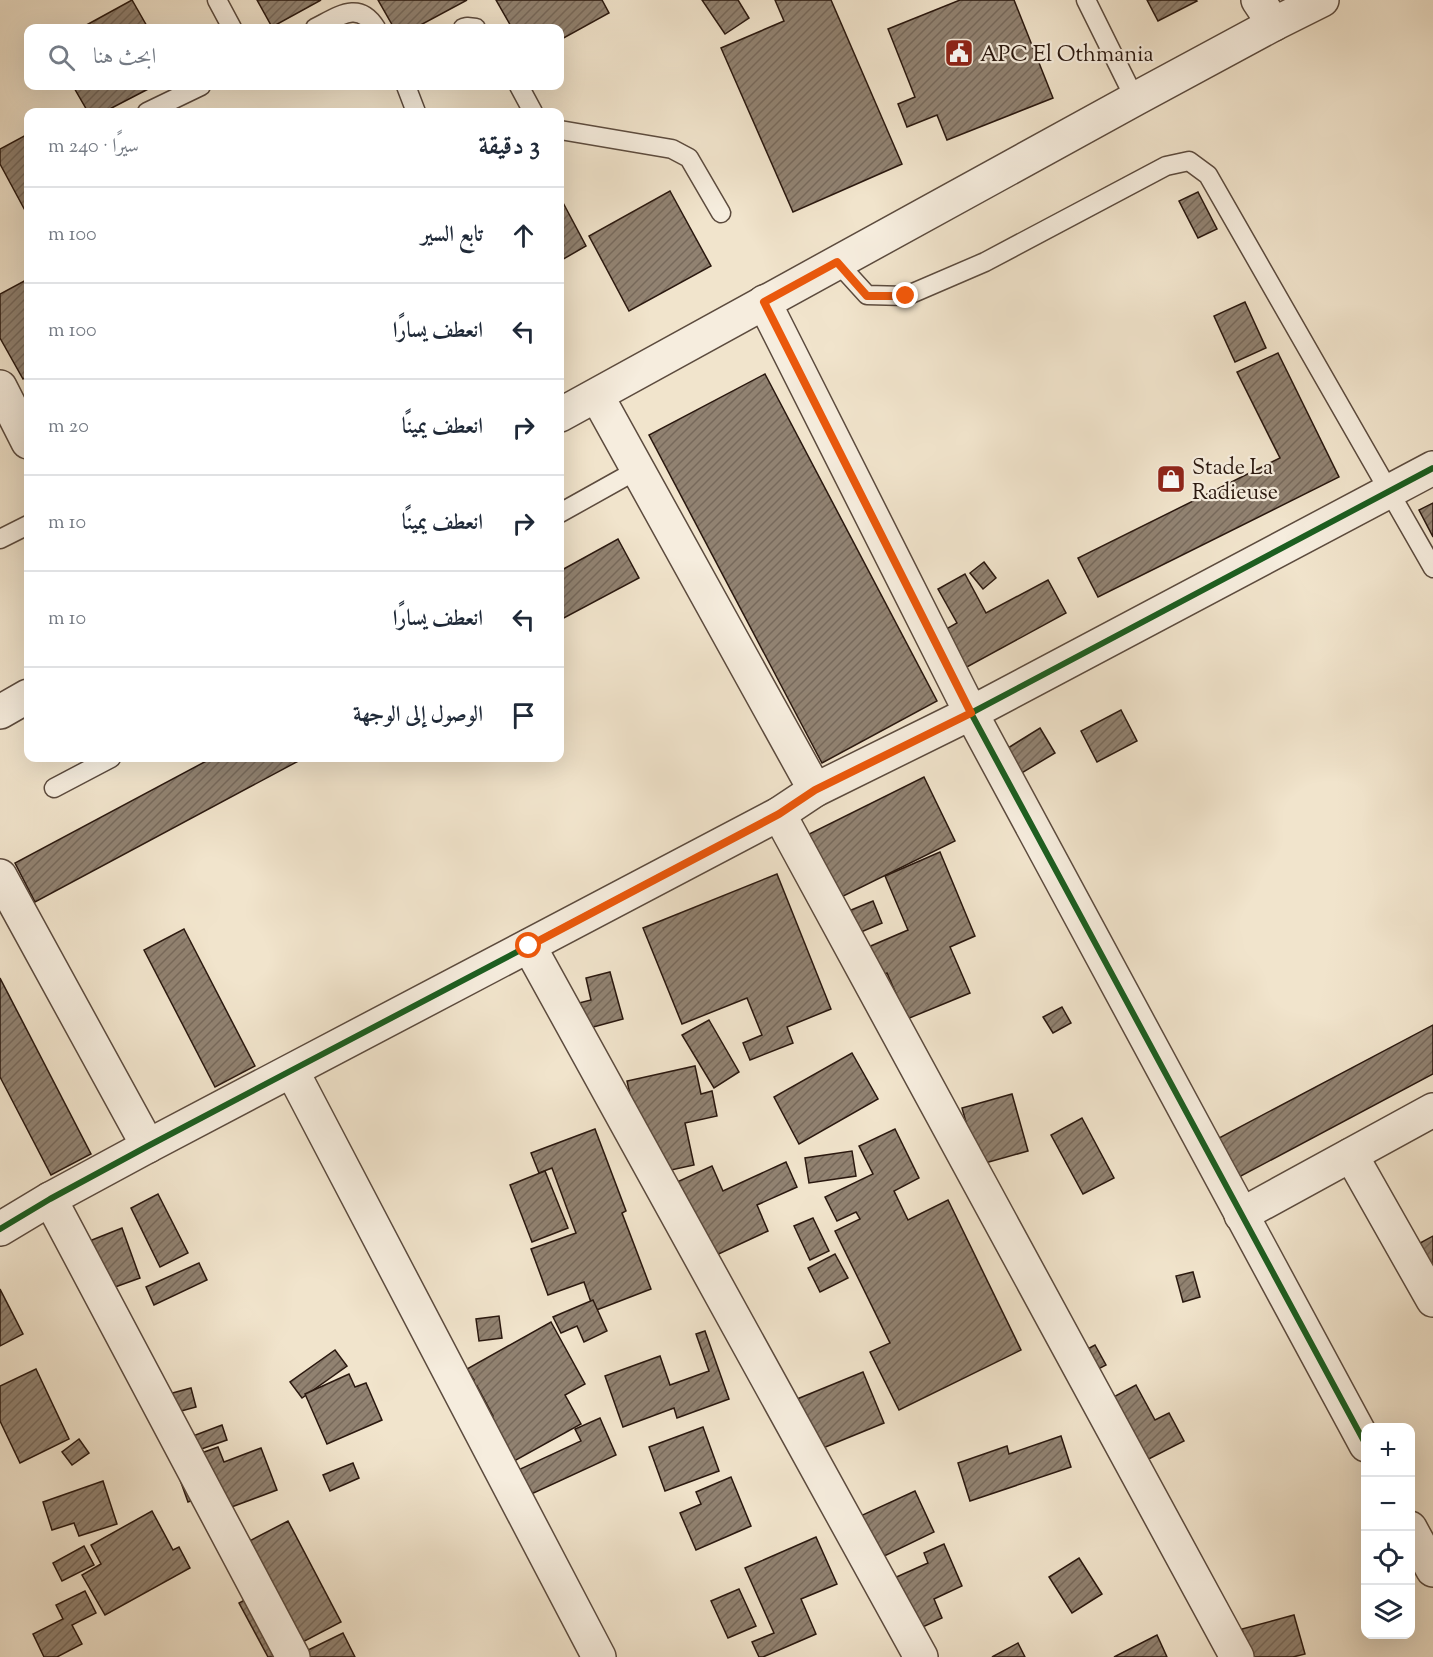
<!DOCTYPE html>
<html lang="ar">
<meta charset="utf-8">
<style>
body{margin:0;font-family:"Sorts Mill Goudy",Amiri,serif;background:#f2f2f3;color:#1f2937;direction:rtl}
.controls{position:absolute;right:18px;bottom:18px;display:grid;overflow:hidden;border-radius:12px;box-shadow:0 6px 24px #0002}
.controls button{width:54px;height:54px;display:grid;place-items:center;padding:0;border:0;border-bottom:2px solid #e0e1e3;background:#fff;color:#1f2937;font:30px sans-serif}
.stop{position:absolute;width:18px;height:18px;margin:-14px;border:4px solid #ea580c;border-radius:50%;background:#fff}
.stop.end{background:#ea580c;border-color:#fff;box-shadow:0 2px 6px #0008}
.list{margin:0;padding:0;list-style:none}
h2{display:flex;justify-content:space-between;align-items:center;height:78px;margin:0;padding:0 24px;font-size:26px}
h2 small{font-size:20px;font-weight:400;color:#747a83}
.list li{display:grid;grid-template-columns:39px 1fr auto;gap:18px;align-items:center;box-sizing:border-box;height:96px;padding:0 24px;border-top:2px solid #e0e1e3}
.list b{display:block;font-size:22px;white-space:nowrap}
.list em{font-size:20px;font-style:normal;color:#747a83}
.icon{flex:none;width:33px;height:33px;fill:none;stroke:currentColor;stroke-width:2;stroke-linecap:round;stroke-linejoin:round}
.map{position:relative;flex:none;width:1433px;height:1657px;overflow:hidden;direction:ltr}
.search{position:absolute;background:#fff;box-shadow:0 6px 24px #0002;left:24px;top:24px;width:540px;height:66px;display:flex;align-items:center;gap:15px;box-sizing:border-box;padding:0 21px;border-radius:12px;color:#747a83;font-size:22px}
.panel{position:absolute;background:#fff;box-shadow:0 6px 24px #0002;left:24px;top:108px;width:540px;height:654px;border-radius:12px;direction:rtl}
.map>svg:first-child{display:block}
.building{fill:url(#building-hatch);stroke:#2a180f;stroke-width:1.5}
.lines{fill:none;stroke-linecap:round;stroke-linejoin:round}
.service-casing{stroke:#5c4b3e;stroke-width:21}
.minor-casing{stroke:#5c4b3e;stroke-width:36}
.tertiary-casing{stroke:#5c4b3e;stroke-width:36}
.service{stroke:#f6edde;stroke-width:18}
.minor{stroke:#f6edde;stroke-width:33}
.tertiary{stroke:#f6edde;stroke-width:33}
.cycleway-casing{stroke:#f6edde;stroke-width:10}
.cycleway{stroke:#1b5e20;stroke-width:6}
.route{stroke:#ea580c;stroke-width:8}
.labels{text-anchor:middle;stroke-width:4.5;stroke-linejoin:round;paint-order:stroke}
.poi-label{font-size:22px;fill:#2a180f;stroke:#f6edde;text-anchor:start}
</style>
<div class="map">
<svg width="1433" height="1657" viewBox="0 0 1433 1657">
<defs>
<pattern id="building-hatch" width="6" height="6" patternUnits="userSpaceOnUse" patternTransform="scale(1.5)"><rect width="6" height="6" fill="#918271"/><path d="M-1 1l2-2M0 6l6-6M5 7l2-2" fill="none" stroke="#77695b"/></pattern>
</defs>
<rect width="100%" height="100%" fill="#f1e4cc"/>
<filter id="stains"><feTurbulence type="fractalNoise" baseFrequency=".00333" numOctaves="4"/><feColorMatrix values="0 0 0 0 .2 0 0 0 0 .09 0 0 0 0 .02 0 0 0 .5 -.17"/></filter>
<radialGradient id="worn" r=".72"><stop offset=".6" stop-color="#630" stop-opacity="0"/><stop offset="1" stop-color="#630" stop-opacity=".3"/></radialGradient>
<g class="building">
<polygon points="132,0 148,28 81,28"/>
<polygon points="257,0 321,0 272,27"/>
<polygon points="378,0 467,0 415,28 394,28"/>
<polygon points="496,0 602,0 609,13 560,40 560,28 512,28"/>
<polygon points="702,0 738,0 749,18 725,34"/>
<polygon points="775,0 831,0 902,164 793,212 721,48 784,21"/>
<polygon points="960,0 1014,0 1053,98 947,140 937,115 907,127 898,104 915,97 888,29"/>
<polygon points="1147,0 1196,0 1197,1 1158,21"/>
<polygon points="73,86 154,86 104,112 88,112"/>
<polygon points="28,134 28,216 0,164 0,149"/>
<polygon points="670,191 711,266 629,311 589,236"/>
<polygon points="1198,192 1217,229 1198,238 1179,201"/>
<polygon points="560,197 586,246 560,261"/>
<polygon points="28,279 28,376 23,379 0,338 0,294"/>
<polygon points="1245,302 1266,348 1235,362 1214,316"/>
<polygon points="1278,353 1339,477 1098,597 1078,558 1280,458 1237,372"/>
<polygon points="765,374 937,701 822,763 649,435"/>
<polygon points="1433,503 1433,537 1419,510"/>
<polygon points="618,539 639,578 560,620 560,571"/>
<polygon points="984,562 996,578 983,589 970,573"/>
<polygon points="965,574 986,613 1048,580 1066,613 954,674 934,636 957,623 938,589"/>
<polygon points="1121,710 1137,741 1097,762 1081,731"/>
<polygon points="1040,728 1055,753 1015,777 1000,753"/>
<polygon points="212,758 304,758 35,902 15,863"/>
<polygon points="924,777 955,841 817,909 787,845"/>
<polygon points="940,852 975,936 950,947 970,993 907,1019 887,973 871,980 859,951 908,930 885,876"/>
<polygon points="777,874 831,1009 787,1027 793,1043 750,1060 743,1043 762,1035 747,998 682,1024 643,928"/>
<polygon points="873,901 882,923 854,935 844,913"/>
<polygon points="184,929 255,1066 215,1087 144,950"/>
<polygon points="610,972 623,1019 582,1030 575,1004 591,1000 586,978"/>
<polygon points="0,978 91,1154 51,1175 0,1077"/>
<polygon points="1062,1007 1071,1023 1053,1033 1043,1017"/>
<polygon points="709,1020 739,1072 714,1088 682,1035"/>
<polygon points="1433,1025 1433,1074 1239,1177 1219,1138"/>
<polygon points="852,1053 878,1099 799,1144 774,1097"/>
<polygon points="695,1066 701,1094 712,1091 717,1116 685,1123 694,1165 648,1175 627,1081"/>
<polygon points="1012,1094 1028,1151 978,1165 962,1108"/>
<polygon points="1082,1118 1114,1178 1083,1194 1051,1135"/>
<polygon points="595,1129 626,1211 622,1213 651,1289 594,1311 584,1282 548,1295 531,1249 576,1233 552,1168 539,1173 531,1153"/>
<polygon points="895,1129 919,1178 894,1191 908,1220 948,1200 1021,1350 899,1410 870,1352 890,1343 835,1231 860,1219 856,1212 837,1221 825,1197 873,1174 859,1146"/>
<polygon points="852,1151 856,1176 809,1183 805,1158"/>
<polygon points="786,1162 797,1187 757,1205 768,1231 712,1257 664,1188 712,1166 723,1191"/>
<polygon points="545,1171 568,1228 532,1242 510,1185"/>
<polygon points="158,1194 188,1253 160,1267 131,1208"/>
<polygon points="813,1218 829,1251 810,1260 794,1226"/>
<polygon points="122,1228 140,1278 104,1291 87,1242"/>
<polygon points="1433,1236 1433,1267 1420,1243"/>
<polygon points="835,1254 848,1278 820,1292 808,1268"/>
<polygon points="199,1263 207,1280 154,1305 146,1287"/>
<polygon points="1193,1272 1200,1297 1183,1302 1176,1276"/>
<polygon points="0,1289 23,1334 0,1346"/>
<polygon points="593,1300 607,1331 584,1342 577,1326 561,1333 553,1317"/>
<polygon points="499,1316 502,1338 479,1341 476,1319"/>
<polygon points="551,1322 585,1384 565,1395 581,1424 505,1466 482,1423 493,1416 477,1386 463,1393 460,1388 474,1380 467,1369"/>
<polygon points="705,1331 729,1399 677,1418 674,1408 623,1427 605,1376 660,1356 670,1385 709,1371 696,1334"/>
<polygon points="1095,1345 1106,1365 1070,1384 1059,1364"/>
<polygon points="335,1350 347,1366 302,1398 290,1382"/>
<polygon points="36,1369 69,1439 20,1463 0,1421 0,1386"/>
<polygon points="863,1372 884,1423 801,1457 780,1406"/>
<polygon points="349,1374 355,1387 366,1383 382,1420 327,1444 305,1394"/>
<polygon points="1136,1385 1155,1420 1169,1413 1184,1441 1139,1464 1106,1401"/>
<polygon points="191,1388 196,1407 159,1417 154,1398"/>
<polygon points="600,1418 616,1455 527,1496 516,1471 581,1441 575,1429"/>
<polygon points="222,1425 227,1440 190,1453 185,1439"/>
<polygon points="703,1427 719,1471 665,1491 649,1447"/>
<polygon points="1061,1436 1071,1467 970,1501 958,1463 1007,1446 1009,1454"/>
<polygon points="79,1439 89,1453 72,1465 62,1452"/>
<polygon points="218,1447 224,1462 261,1448 277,1490 218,1512 211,1493 188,1502 174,1463"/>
<polygon points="353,1463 359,1478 330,1491 323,1475"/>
<polygon points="731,1477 751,1526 696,1550 680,1513 701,1504 696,1492"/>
<polygon points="103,1481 117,1524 79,1536 74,1523 52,1530 43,1502"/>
<polygon points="915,1491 934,1532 876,1560 856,1518"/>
<polygon points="152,1511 173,1550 179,1547 190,1568 105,1615 82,1575 101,1564 91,1545"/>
<polygon points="288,1521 341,1622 274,1657 268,1657 239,1603 263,1590 240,1546"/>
<polygon points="816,1537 837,1584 801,1599 816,1634 763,1657 759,1657 752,1642 774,1633 745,1568"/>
<polygon points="944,1544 962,1586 934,1599 942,1618 912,1632 876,1586 928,1563 924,1553"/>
<polygon points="84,1546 94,1565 62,1581 53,1563"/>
<polygon points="1079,1558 1102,1594 1072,1613 1049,1577"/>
<polygon points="739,1589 756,1626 728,1638 711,1601"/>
<polygon points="85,1591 96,1613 72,1625 82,1644 57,1657 44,1657 33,1634 63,1619 56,1605"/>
<polygon points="1294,1615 1305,1654 1293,1657 1250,1657 1242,1629"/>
<polygon points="343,1633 355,1657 292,1657 300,1654"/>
<polygon points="1157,1635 1167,1657 1114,1657"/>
<polygon points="1018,1643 1025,1657 992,1657"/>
</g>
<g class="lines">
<g class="service-casing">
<g id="service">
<polyline points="217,0 232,28"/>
<polyline points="1086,0 1135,99"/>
<path d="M315 28C339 16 359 0 376 28"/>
<polyline points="463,28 467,27 476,28"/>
<polyline points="406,86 416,112"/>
<polyline points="519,86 533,112"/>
<polyline points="147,112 201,86"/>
<polyline points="560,130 672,149 689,158 721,213"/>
<polyline points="837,262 867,295 906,296 985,262 1166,166 1189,161 1208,175 1433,568"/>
<polyline points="560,513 637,470"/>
<polyline points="0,539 28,525"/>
<polyline points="54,788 111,758"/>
</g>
</g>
<g class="minor-casing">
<g id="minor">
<polyline points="1258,0 1274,24"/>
<polyline points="764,302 971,713 1366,1445"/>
<polyline points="0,387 28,442"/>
<polyline points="597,396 815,790"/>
<polyline points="779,814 1237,1657"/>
<polyline points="0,876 148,1146"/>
<polyline points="529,946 921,1657"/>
<polyline points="292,1071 599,1657"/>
<polyline points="1351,1155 1433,1300"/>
<polyline points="50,1199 293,1657"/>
<polyline points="1241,1215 1433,1110"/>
<polyline points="1410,1528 1433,1570"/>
</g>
</g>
<g class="tertiary-casing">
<g id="tertiary">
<polyline points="560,415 1135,99 1274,24 1322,0"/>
<polyline points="0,712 28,696"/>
<polyline points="0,1229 50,1199 148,1146 779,814 815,790 971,713 1433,468"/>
</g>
</g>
<use href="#service" class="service"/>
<use href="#minor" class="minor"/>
<use href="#tertiary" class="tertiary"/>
<g class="cycleway-casing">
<g id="cycleway">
<polyline points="764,302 971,713 1366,1445"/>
<polyline points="0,1229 50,1199 148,1146 779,814 815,790 971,713 1433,468"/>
</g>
</g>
<use href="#cycleway" class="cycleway"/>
</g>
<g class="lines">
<polyline class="route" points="529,946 779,814 815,790 971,713 764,302 837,262 867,296 906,296"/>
</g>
<defs>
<g id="civic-square" transform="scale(1.5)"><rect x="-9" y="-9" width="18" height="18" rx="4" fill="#8f2418" stroke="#f6edde"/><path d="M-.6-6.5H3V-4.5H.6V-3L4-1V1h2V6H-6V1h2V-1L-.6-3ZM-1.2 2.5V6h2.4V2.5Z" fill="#fff"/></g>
<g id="shop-square" transform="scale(1.5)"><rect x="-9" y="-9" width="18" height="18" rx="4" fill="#8f2418" stroke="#f6edde"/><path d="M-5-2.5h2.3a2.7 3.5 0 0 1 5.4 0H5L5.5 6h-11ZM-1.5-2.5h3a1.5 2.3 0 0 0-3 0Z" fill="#fff"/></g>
</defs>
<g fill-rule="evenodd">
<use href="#civic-square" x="959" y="53"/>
<use href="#shop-square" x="1171" y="479"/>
</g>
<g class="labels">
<g class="poi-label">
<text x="980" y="61">APC El Othmania</text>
<text x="1192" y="474">Stade La<tspan x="1192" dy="25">Radieuse</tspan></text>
</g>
</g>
<rect width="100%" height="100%" filter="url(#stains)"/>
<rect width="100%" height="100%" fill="url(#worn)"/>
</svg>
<div class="controls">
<button>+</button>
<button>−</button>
<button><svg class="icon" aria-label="locate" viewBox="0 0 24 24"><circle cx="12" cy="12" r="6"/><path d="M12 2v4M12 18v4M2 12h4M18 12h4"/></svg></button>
<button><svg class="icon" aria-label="layers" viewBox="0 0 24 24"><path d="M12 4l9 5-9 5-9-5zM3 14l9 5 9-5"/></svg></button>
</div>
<div class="stop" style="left:529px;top:946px"></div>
<div class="stop end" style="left:906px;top:296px"></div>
<div class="search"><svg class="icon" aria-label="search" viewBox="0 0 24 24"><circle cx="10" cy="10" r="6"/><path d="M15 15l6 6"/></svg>ابحث هنا</div>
<section class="panel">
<h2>3 دقيقة<small>سيرًا · 240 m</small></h2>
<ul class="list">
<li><svg class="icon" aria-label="ahead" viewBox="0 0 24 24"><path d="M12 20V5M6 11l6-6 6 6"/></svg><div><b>تابع السير</b></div><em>100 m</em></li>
<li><svg class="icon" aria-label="left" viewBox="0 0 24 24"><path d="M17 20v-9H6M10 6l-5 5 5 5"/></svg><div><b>انعطف يسارًا</b></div><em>100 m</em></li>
<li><svg class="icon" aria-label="right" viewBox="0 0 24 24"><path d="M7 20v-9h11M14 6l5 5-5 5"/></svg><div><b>انعطف يمينًا</b></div><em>20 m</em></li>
<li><svg class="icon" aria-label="right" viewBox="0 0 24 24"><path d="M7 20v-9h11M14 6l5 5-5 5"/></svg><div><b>انعطف يمينًا</b></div><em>10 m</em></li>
<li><svg class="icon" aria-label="left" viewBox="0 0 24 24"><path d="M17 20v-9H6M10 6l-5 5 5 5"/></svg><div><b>انعطف يسارًا</b></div><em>10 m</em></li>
<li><svg class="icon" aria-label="arrive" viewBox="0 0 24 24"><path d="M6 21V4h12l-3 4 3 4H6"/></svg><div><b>الوصول إلى الوجهة</b></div></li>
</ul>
</section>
</div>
